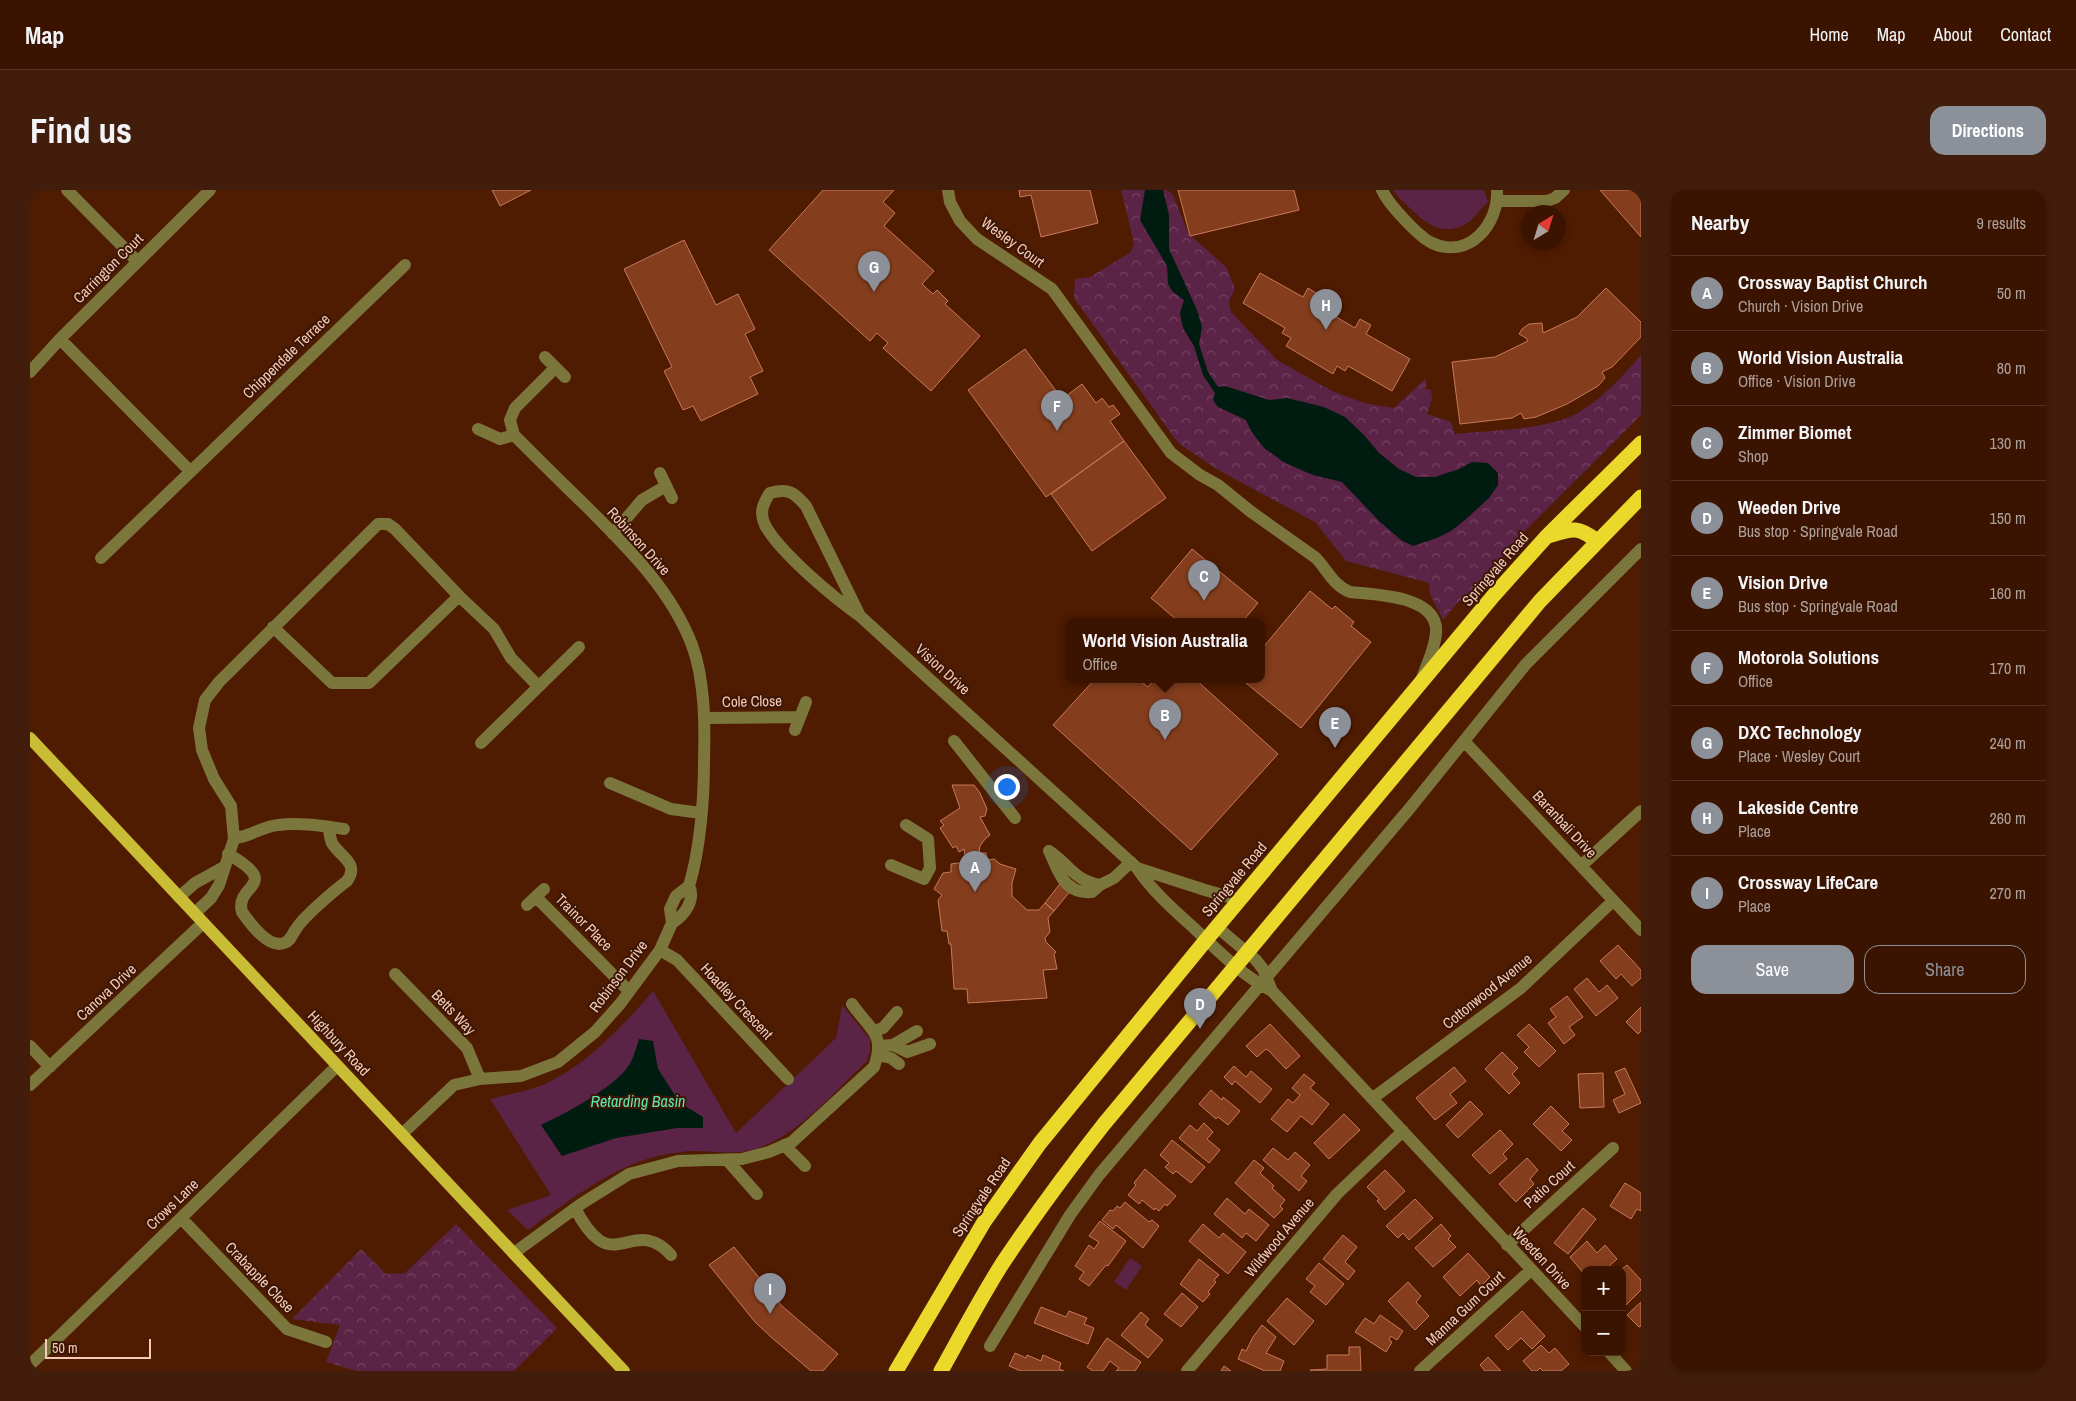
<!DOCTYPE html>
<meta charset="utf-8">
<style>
body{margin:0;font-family:"Archivo Narrow",sans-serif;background:#421d0b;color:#f1f3f6}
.controls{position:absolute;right:15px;bottom:15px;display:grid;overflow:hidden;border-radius:10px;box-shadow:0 2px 8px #0003}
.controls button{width:45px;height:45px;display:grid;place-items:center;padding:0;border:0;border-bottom:1px solid #543323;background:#3b1401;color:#f1f3f6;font:25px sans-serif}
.compass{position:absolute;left:1491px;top:15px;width:45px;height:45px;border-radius:50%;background:#3b1401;box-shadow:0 2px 8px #0003;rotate:38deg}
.scale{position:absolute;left:15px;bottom:12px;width:106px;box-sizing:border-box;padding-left:5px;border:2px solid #f4cab9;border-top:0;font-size:14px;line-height:18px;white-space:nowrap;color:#f4cab9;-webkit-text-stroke:4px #3c1706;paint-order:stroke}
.you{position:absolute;left:976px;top:596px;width:18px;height:18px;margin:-12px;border:4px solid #fff;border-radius:50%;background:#1a73e8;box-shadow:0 0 0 8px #1a73e833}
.badge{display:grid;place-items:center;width:32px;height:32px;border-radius:50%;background:#8c9099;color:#fff;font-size:16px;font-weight:700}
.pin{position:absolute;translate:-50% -41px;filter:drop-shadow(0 1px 2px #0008)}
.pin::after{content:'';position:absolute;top:26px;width:18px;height:15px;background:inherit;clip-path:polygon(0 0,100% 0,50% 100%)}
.popup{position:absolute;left:1035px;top:428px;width:200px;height:65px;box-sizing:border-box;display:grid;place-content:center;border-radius:10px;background:#3b1401;filter:drop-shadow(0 1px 4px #0005);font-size:16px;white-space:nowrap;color:#ac9e99}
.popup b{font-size:19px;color:#f1f3f6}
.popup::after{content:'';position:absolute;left:50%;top:100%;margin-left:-10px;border:10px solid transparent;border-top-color:#3b1401}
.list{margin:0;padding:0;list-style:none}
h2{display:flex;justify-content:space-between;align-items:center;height:65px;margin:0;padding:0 20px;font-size:21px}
h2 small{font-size:16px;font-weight:400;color:#ac9e99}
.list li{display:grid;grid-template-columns:32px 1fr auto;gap:15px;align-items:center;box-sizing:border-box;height:75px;padding:0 20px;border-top:1px solid #543323}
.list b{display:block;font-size:19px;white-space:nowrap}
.list p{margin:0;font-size:16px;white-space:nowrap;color:#ac9e99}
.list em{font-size:16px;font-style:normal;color:#ac9e99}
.actions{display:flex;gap:10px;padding:15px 20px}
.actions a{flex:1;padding:11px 0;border:1px solid #8c9099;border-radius:15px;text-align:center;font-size:18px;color:#8c9099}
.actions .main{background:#8c9099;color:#fff}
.map{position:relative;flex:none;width:1611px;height:1181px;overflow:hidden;border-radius:15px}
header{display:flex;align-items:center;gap:30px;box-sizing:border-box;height:70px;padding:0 25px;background:#3b1401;border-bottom:1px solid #543323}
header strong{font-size:24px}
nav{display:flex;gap:28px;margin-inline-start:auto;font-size:18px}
.intro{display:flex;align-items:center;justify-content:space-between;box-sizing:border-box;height:120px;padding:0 30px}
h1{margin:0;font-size:35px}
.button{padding:12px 22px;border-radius:15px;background:#8c9099;color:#fff;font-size:18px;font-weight:700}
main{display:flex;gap:30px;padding:0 30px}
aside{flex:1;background:#3b1401;border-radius:15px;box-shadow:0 2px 8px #0003}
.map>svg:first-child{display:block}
</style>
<header>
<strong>Map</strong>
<nav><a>Home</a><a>Map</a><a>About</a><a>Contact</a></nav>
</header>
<div class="intro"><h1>Find us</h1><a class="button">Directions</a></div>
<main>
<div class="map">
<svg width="1611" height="1181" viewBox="0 0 1611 1181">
<defs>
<pattern id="park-crowns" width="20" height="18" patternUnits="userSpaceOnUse" patternTransform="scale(1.25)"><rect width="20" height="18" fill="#5b2447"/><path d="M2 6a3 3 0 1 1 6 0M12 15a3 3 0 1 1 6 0" fill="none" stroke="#73425f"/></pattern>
</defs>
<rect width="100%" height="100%" fill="#4f1b01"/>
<path fill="#5b2447" d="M1363,0H1454L1458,12C1450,19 1446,27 1439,32C1417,47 1399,37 1382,20C1375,13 1368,8 1363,0Z
M623,801L706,943L806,848L812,815L840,849V861L837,871C806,900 771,942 731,957C708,966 687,961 664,961C655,961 646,963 637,964C587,973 538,1011 498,1040L477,1020L521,1005L460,909C479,904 501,901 519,892C557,874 596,833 623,801Z
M1100,1068L1112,1076L1096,1100L1084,1092Z"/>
<path fill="url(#park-crowns)" d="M1091,0H1137L1143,5L1158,43L1197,78L1205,99L1199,111L1201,122L1247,170L1302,201L1334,213L1364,218L1396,188V199L1401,200L1402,209L1397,224L1421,232L1425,244C1459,240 1516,240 1546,224C1571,210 1592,187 1611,165V225L1490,346L1437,408L1428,412L1413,430L1400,404L1399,393L1316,371L1285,332L1188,280L1148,253L1044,108L1045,89L1060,87L1101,62L1104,53Z
M426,1034L527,1138L484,1181H327L296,1172L310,1135L262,1129L331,1059L356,1084L375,1083Z"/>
<path fill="#001b0f" d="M1115,0H1133L1139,25V59L1167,120L1172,137L1169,154L1178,182L1188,197L1195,196L1239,210L1257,208L1294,217L1315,227L1334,245L1349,263L1369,279L1386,287H1405L1429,279L1442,272L1458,273L1468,283V295L1459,308L1436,329L1421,341L1407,348L1383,356L1371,350L1349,331L1312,292L1283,285L1255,273L1234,258L1221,241L1216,230L1188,217L1183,210L1185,203L1173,185L1164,156L1153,138L1150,123L1154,110L1142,101L1138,94L1137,76L1110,30Z
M609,849L623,851L628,879L650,913L673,927V938H647L586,948L532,966L511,935C536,923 580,900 597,878C603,871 606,858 609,849Z"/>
<path fill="#853e1d" stroke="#c77a59" d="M462,0H501L470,16Z
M793,0H864L853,12L865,23L854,36L904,81L892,94L903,104L907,100L918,111L915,114L950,146L901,201L853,158L858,153L847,143L840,151L739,60Z
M989,0H1060L1068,33L1011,47L1001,5L990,7Z
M1148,0H1264L1269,20L1160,46Z
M1570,0H1611V47Z
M654,50L686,115L708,104L725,139L715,144L733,181L720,187L728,204L671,231L663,216L653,220L634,181L642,177L594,79Z
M1230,83L1273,107L1278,98L1289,105L1284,114L1325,138L1330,129L1341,135L1336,144L1380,169L1362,201L1318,176L1315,181L1307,176L1303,184L1256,156L1261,148L1252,143L1255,138L1213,113Z
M1576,98L1611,132V147L1582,177L1572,182L1575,188L1568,196L1537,214L1506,227L1494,229L1491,223L1482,228L1430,234L1422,172L1465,167L1498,151L1496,148L1489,144L1492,139L1499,134L1512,133L1513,143L1547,127Z
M995,159L1032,209L1052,194L1066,213L1072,208L1079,217L1083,215L1090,224L1080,231L1094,251L1016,307L938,200Z
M1094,251L1136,308L1062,361L1021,304Z
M1162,359L1228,413L1213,431H1148L1121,408Z
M1280,401L1302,419L1305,416L1324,432L1321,436L1341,452L1271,538L1211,489H1231V460Z
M1065,489H1108L1118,497L1125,489H1165L1248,564L1161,660L1023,535Z
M922,595H944L950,603L957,619L955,626L950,627L960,645L955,649L950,656L949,663H956L957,670L964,669L970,674L986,679L982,693V706L997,720H1009L1015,713L1024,721L1018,728L1020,742L1015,748L1016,752L1026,762L1024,764L1027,779L1013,780L1017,808L938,813L937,799H924L921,754H919L917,741H912L908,710L912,705L904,699L913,683L921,682V674L936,672L934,659L929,662L926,656L923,658L910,638L914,635L910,631L930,618Z
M1036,686L1046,694L1024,721L1015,713Z
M1588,755L1611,780V788L1602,796L1591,784L1586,789L1570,771Z
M1557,788L1569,802L1577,795L1588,808L1566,826L1544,799Z
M1537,806L1553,827L1539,837L1545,845L1534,854L1518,833L1526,827L1520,819Z
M1611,817V841L1608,844L1596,832Z
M1240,834L1270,866L1256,879L1238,860L1236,859L1227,867L1216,856Z
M1499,834L1526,861L1509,877L1494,862L1499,857L1487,845Z
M1472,862L1488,878L1482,884L1490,893L1479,904L1455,879Z
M1204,876L1216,887L1221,881L1242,899L1230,913L1205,891L1202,895L1194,887Z
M1424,877L1436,891L1420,904L1427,913L1405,930L1386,908Z
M1595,878L1611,913L1589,923L1583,910L1595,904L1585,882Z
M1573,883L1574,917L1550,918L1548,884Z
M1274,884L1285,893L1280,898L1299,914L1282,935L1271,926L1257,942L1241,929L1258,909L1263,913L1270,905L1262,898Z
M1181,900L1192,910L1193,907L1210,921L1198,935L1188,927L1186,929L1169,914Z
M1440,911L1453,924L1428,948L1416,935Z
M1521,916L1539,934L1532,941L1542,950L1531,961L1503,934Z
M1314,924L1330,940L1299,969L1284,953Z
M1174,933L1183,942L1177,949L1190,960L1179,973L1149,948L1160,935L1167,941Z
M1470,940L1483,954L1473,964L1477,969L1460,984L1442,965Z
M1142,950L1175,977L1161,993L1146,981L1143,984L1135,977L1139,973L1130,965Z
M1243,958L1258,970L1265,962L1280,975L1271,986L1277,991L1269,1001L1233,970Z
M1497,968L1508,980L1500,989L1504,994L1486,1012L1469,994Z
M1224,970L1234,978L1230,983L1244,996L1242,998L1255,1010L1250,1016L1253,1019L1244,1028L1205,993Z
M1115,979L1146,1006L1137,1016L1135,1014L1129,1021L1125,1018L1124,1020L1112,1010L1109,1014L1098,1005L1106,995L1104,993Z
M1355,980L1375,1001L1355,1020L1347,1011L1349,1009L1337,997Z
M1595,993L1611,1003V1021L1607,1019L1601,1029L1580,1016Z
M1197,1008L1215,1024L1219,1019L1239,1035L1226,1051L1216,1043L1212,1048L1184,1024Z
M1385,1009L1403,1028L1379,1050L1373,1043L1368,1048L1356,1036Z
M1095,1012L1119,1032L1122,1030L1129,1036L1113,1058L1086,1035L1083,1039L1072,1030L1080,1020L1083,1021L1087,1016L1090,1018Z
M1553,1018L1566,1029L1538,1064L1524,1053Z
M1070,1031L1096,1051L1078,1076L1076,1075L1059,1096L1049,1089L1054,1082L1045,1076L1059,1055L1064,1059L1069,1052L1059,1046Z
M1173,1034L1189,1048L1193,1043L1216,1062L1198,1084L1159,1051Z
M1411,1034L1421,1046L1418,1049L1426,1057L1403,1077L1385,1058Z
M1313,1045L1327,1057L1315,1072L1325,1081L1318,1090L1293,1069Z
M1557,1051L1567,1063L1575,1055L1587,1069L1575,1080H1555V1085L1540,1067Z
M704,1057L752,1116L808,1164L793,1181H781L741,1147L725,1132L679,1075Z
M1438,1063L1460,1087L1451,1096L1447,1090L1430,1106L1413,1087Z
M1169,1069L1189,1085L1184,1090L1186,1092L1178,1102L1180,1104L1173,1112L1150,1094Z
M1289,1073L1314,1094L1296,1115L1280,1102L1285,1096L1276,1089Z
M1597,1075L1611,1090V1100L1593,1118L1591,1080Z
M1378,1092L1391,1106L1386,1112L1399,1126L1385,1140L1358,1111Z
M1152,1103L1168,1117L1151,1137L1134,1124Z
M1257,1108L1284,1131L1264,1155L1237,1131Z
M1611,1112V1136L1609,1137L1597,1125Z
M1011,1117L1036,1127L1039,1121L1057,1128L1054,1134L1064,1138L1058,1154L1004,1133Z
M1492,1121L1515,1146L1502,1159L1491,1148L1478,1160L1465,1146Z
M1111,1122L1119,1129L1115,1135L1133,1150L1118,1168L1091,1145Z
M1350,1125L1373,1141L1367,1150L1361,1146L1359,1150L1362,1152L1356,1162L1325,1142L1335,1128L1344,1134Z
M1232,1135L1246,1147L1236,1163L1254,1171L1250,1181H1235L1208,1169L1212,1159L1216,1161L1223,1147Z
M1077,1148L1111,1172L1105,1181H1086L1089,1178L1080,1171L1073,1181H1063L1057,1177Z
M1511,1155L1519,1163L1525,1158L1539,1174L1531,1181H1513L1510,1178L1507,1181H1502L1493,1171Z
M1319,1157H1330L1331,1181H1281L1280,1180L1297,1179V1165H1319Z
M985,1163L996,1168L997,1165L1011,1171L1013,1165L1031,1173L1029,1179L1034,1181H991L979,1176Z
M1458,1167L1471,1181H1455L1450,1175Z
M1194,1176L1201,1181H1191Z"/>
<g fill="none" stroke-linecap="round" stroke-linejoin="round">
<path stroke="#7b763c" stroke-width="12" d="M37,0L107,71
M918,0L920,12L930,31L947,49L1022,99L1141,263L1170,285L1188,295L1220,321L1286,368C1298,381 1304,396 1320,402C1345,405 1409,405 1406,443C1405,459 1396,476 1391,491
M1352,0C1358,14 1389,47 1402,53C1439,70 1469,34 1467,0
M1467,11H1517L1525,8L1534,0
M30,149L160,281
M515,167L535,187
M525,178L485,218L480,230L484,245C508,269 532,293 557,317C598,358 641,400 662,455C675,490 675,535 674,572C674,610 670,660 659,696C666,710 654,726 642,733
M0,182L30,149L180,0
M448,239L470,249L484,245
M630,283L642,308
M583,344L612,310L636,296
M71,368L375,75
M830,426L776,316C764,302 758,298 740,303C733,313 729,323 735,335C749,362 804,408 830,426L1107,678C1122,701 1144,720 1165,739C1189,762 1213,786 1242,801
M243,437L302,493H339L429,406
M675,528L770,527
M765,540L776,512
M924,551L985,628
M1434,551L1611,740
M451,553L549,457
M580,593L641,619L671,623
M204,648C220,647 233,636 248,635C270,632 293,636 314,639
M1019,661C1041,676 1042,689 1070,695L1084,688L1101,672
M1020,663C1030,684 1034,704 1062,702L1070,695
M198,664C254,696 204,694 212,722C220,733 238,759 254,753C261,751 262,744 266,739C273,727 305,700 317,691C330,673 310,667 302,653C300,648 299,642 299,637
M861,675L894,689L900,678L898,649L876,635
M1551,676L1611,621
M1107,678L1175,700L1210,710
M149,707L165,693L194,677
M506,707L599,801
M497,715L514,699
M165,723L181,708L189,695L204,649L201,616L184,589L172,560L169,538L175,510L189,492L348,334H358L365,339L429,406L464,439L481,468L508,496
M1187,737L1226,770L1233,779L1242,801L1555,1137
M630,760L647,770L758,889
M365,784L437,858L450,889
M844,841L853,838L867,822
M863,855L877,862L900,854
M0,856L20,877
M849,856L863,855L887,841
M848,865L861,868L869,874
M0,895L173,733
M1343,908L1491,798L1583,711
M372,944L424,895L450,889L491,886L528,872L565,842L590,814L630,760L642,733L640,719L646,706L659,696
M754,955L775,976
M697,970L727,1004
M545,1018C551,1030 558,1042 569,1050C591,1066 612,1032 641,1065
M151,1028L257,1139L296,1152
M1477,1055L1583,958
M484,1063L551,1014L599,984L648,971L712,969L739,962L762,952L844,877C856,843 840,840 822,814
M960,1156L1040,1025L1069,985L1380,618L1496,474L1611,359
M1579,1162L1596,1181
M0,1175L307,876
M1157,1181L1307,1004L1373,941
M1390,1181L1501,1080"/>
<path stroke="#cabd36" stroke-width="12" d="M0,548L594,1181"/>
<path stroke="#ead92b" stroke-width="15" d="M1518,346C1541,339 1547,335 1567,351
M866,1181L954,1032L1010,953L1176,750L1464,405L1517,346L1611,253
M911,1181C931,1145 950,1109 972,1074C1004,1026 1038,980 1074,934L1510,411L1611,307"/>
</g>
<g text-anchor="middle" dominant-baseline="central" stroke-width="4" stroke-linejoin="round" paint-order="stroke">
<g font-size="15" fill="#f4cab9" stroke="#3c1706">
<text transform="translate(983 52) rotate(36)">Wesley Court</text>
<text transform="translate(78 78) rotate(-45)">Carrington Court</text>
<text transform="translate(256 166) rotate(-44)">Chippendale Terrace</text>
<text transform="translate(609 351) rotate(48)">Robinson Drive</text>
<text transform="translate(1465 379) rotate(-49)">Springvale Road</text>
<text transform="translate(913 479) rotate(42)">Vision Drive</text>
<text transform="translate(722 511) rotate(-1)">Cole Close</text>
<text transform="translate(1535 634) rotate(47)">Baranbali Drive</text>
<text transform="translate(1204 689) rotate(-50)">Springvale Road</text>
<text transform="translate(554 732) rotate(45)">Trainor Place</text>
<text transform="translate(588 786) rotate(-53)">Robinson Drive</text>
<text transform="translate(1457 801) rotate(-39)">Cottonwood Avenue</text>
<text transform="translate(76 802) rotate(-43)">Canova Drive</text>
<text transform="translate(707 811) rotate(47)">Hoadley Crescent</text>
<text transform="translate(424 822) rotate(46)">Betts Way</text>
<text transform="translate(309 853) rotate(47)">Highbury Road</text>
<text transform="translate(1519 994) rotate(-42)">Patio Court</text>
<text transform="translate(951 1007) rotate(-56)">Springvale Road</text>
<text transform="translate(142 1014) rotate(-44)">Crows Lane</text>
<text transform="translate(1249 1047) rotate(-50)">Wildwood Avenue</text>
<text transform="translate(1512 1068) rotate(47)">Weeden Drive</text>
<text transform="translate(230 1087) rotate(46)">Crabapple Close</text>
<text transform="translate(1435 1118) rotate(-43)">Manna Gum Court</text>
</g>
<g font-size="16" font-style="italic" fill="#5de7af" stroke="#3c1706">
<text x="608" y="911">Retarding Basin</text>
</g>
</g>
</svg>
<div class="controls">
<button>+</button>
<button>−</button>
</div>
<svg class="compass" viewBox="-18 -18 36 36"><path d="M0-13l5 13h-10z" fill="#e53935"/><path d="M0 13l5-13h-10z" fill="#ac9e99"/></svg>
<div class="scale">50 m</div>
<div class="you"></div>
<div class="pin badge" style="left:945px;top:702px">A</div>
<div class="pin badge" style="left:1135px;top:550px">B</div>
<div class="popup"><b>World Vision Australia</b>Office</div>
<div class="pin badge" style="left:1174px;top:411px">C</div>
<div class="pin badge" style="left:1170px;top:839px">D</div>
<div class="pin badge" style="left:1305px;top:558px">E</div>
<div class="pin badge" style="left:1027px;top:241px">F</div>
<div class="pin badge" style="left:844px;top:102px">G</div>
<div class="pin badge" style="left:1296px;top:140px">H</div>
<div class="pin badge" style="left:740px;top:1124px">I</div>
</div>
<aside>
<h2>Nearby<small>9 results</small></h2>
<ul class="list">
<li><span class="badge">A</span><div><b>Crossway Baptist Church</b><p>Church · Vision Drive</p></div><em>50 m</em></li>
<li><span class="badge">B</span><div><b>World Vision Australia</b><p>Office · Vision Drive</p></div><em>80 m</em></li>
<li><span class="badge">C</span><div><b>Zimmer Biomet</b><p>Shop</p></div><em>130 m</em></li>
<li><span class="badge">D</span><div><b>Weeden Drive</b><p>Bus stop · Springvale Road</p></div><em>150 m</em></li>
<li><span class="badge">E</span><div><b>Vision Drive</b><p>Bus stop · Springvale Road</p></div><em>160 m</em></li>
<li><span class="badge">F</span><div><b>Motorola Solutions</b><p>Office</p></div><em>170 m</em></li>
<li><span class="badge">G</span><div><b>DXC Technology</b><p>Place · Wesley Court</p></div><em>240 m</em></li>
<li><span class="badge">H</span><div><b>Lakeside Centre</b><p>Place</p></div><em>260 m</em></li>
<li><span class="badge">I</span><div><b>Crossway LifeCare</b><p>Place</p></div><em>270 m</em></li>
</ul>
<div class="actions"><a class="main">Save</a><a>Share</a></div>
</aside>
</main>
